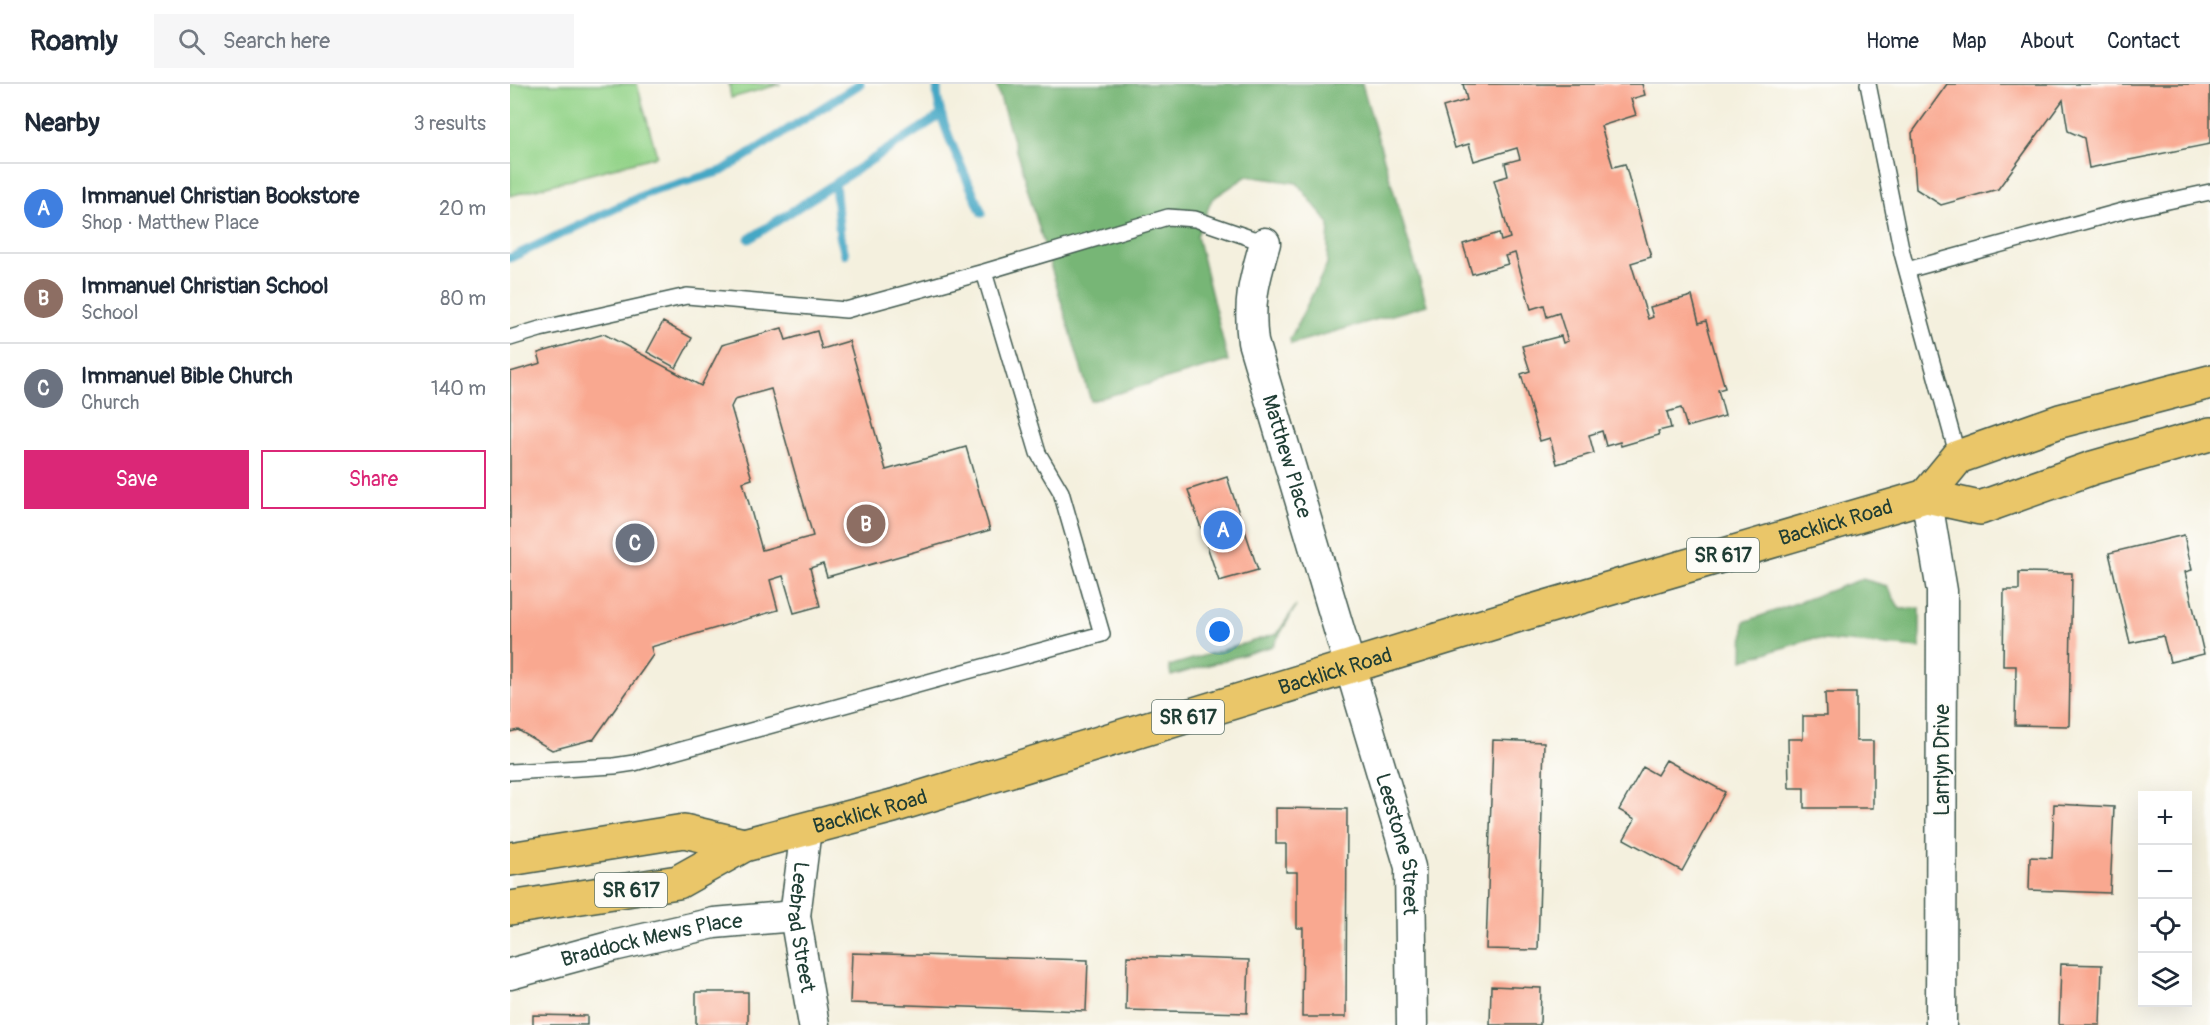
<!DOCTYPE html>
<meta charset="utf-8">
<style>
body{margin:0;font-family:Pangolin,sans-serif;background:#f6f6f7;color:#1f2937}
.controls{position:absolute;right:18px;bottom:18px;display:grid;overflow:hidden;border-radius:0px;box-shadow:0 6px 24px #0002}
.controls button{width:54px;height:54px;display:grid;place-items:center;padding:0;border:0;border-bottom:2px solid #e0e1e3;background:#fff;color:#1f2937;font:30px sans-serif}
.you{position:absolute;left:710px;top:548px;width:21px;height:21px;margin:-15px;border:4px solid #fff;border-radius:50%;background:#1a73e8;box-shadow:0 0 0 9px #1a73e833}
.badge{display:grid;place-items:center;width:39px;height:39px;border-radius:50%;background:#db2777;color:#fff;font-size:20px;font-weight:700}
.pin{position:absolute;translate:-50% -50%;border:3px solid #fff;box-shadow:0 2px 6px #0006}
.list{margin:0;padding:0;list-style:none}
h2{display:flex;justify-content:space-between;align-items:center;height:78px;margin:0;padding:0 24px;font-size:26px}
h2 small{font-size:20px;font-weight:400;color:#747a83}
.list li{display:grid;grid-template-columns:39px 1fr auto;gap:18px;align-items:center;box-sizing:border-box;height:90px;padding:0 24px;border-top:2px solid #e0e1e3}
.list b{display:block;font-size:22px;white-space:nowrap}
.list p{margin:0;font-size:20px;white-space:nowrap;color:#747a83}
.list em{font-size:20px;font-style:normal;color:#747a83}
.actions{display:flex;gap:12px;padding:18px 24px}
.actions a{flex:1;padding:14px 0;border:2px solid #db2777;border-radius:0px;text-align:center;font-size:21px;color:#db2777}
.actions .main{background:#db2777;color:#fff}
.icon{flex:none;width:33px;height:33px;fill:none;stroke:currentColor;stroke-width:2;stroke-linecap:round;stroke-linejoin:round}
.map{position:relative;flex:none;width:1700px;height:941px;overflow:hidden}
header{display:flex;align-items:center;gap:36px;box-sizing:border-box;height:84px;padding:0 30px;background:#fff;border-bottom:2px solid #e0e1e3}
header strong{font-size:28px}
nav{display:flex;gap:33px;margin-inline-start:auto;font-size:21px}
.search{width:420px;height:54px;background:#f6f6f7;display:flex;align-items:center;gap:15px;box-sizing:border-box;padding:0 21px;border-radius:0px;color:#747a83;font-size:22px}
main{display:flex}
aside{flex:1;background:#fff}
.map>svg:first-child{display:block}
</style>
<header>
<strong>Roamly</strong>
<div class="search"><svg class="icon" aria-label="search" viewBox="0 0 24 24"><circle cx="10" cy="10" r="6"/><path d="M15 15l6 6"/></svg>Search here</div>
<nav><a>Home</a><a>Map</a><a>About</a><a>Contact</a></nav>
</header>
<main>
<aside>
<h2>Nearby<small>3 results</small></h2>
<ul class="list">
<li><span class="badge" style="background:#3f7fe0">A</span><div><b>Immanuel Christian Bookstore</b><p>Shop · Matthew Place</p></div><em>20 m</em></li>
<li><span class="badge" style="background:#8d6e63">B</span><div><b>Immanuel Christian School</b><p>School</p></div><em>80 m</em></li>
<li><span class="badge" style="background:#6b7280">C</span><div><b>Immanuel Bible Church</b><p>Church</p></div><em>140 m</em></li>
</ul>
<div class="actions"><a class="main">Save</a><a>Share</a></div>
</aside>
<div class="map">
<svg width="1700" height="941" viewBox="0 0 1700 941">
<rect width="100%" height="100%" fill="#fdfcf7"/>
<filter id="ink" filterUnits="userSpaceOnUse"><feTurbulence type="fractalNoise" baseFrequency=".0167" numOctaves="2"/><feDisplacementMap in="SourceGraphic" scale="12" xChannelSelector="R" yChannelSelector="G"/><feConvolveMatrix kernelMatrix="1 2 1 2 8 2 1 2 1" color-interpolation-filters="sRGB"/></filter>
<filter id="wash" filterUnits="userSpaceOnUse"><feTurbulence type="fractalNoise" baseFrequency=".008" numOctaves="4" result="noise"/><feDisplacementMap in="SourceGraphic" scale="24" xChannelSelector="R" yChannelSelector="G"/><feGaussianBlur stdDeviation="1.35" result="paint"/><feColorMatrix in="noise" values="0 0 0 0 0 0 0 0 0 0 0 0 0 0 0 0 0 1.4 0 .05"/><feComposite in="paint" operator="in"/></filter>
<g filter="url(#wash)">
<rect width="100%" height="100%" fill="#f4f0de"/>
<path fill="#94d48a" stroke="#5a885f" stroke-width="1.5" d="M0,0H127L147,72L0,112Z
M219,0H271L221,14Z"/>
<path fill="#77b676" stroke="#4b7a55" stroke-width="1.5" d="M486,0H852L917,221L781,260L780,255L817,181L819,140L787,99L737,92L702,115L687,152L718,277L581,317Z
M1352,495L1377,502L1390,525L1410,524V564L1302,555L1233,576L1234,538Z
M786,522L763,562L661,592L659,582L767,550Z"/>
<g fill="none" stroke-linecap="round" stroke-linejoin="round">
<path stroke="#45a7c5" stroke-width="9" d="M428,0C421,25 461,102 472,129
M325,99L330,152L335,170
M239,155L431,31
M0,174L140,108L212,87L350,0"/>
</g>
<g id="blocks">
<path fill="#f9a890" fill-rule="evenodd" d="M953,0H1132L1135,11L1121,15L1126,31L1091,42L1103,83L1115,80L1141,173L1121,179L1138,235L1143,233L1140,223L1182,212L1189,239L1196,237L1215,304L1208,306L1215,332L1177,343L1171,324L1157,328L1161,344L1148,347L1149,351L1111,362L1110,358L1096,362L1092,347L1079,351L1084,369L1047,380L1040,354L1030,357L1011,290L1020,287L1012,262L1051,252L1053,259L1058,257L1049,229L1037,233L1034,221L1021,225L1005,169L995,172L998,180L962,190L953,160L989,149L991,157L1000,154L984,96L998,92L995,79L1010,75L1007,64L964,77L959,60L945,64L933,23L957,16Z
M1437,0H1700V60L1579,84L1574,54L1558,47L1553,16L1488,105L1431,121L1406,105L1402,49Z
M153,238L182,254L166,284L137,268Z
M272,244L276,256L307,247L312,265L339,257L376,386L456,363L480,446L317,493L313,480L300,484L310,522L284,529L273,492L260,496L268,526L141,563L143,571L84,655L42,666L8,646L0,648V288L31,279L28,269L94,250L191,302L212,261ZM261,305L303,452L252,466L233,398L242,395L221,323L225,315Z
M717,393L748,486L709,497L678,406Z
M1674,451L1682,486L1675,488L1694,570L1660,578L1653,552L1620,559L1599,469Z
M1509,488L1562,489L1559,642L1505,641L1506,582H1493L1494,506H1509Z
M1315,609H1346V657H1363V724H1294V704H1279L1278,655H1293V632H1316Z
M983,656L1034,658L1028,866L976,865Z
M1156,676L1215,708L1172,787L1114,755L1125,735L1109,726L1133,683L1147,691Z
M1544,720L1604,723L1600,809L1519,806L1520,773L1542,774Z
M766,724L837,725L836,933H792L793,844H787V788H776V760H766Z
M342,869L578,876L576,927L340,919Z
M617,872L739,876L737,929L616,926Z
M1551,880L1592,881L1590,941H1549Z
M981,902L1031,904L1030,941H980Z
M186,908H238V941H186Z
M23,931L77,932V941H23Z"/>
</g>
</g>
<g filter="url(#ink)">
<use href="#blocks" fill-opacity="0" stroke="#3f584e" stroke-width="1.5"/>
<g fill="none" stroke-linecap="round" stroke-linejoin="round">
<g stroke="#3f584e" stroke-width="18">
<path id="service" d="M1358,0L1392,169L1448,373
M1397,186L1616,126L1700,108
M0,254L30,245L177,212L336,226L474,188L658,133L685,135L755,159
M0,688L104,682L124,679L592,550L551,408L528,369L474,188"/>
</g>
<g stroke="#3f584e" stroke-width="33">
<g id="minor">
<path id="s1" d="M755,159C744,197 738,218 743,258L900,783L902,941"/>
<path d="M1416,412L1432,507L1431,941"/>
<path id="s2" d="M296,745L285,832L304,941"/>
<path id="s3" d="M0,890L103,862L204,839L285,832"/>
</g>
</g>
<g stroke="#3f584e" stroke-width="36">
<g id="primary">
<path d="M1416,412L1448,373L1550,337L1700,298"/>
<path d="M0,775L174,747L234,761"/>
<path id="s4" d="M0,824L168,798L234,761L383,722L1009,531L1416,412L1470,424L1582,384L1700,350"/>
</g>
</g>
<use href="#service" stroke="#fff" stroke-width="15"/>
<use href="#minor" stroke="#fff" stroke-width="30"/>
<use href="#primary" stroke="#eac669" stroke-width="33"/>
</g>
</g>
<g text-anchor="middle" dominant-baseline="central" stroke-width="4.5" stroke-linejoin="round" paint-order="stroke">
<g fill="#fdfcf7" stroke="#62766e" stroke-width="1.5">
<rect x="1177" y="454" width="72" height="34" rx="4.5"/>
<rect x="642" y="616" width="72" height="34" rx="4.5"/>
<rect x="85" y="789" width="72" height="34" rx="4.5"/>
</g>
<g font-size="20" font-weight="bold" fill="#1f3d34">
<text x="1213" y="471">SR 617</text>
<text x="678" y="633">SR 617</text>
<text x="121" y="806">SR 617</text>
</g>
<g font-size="21" fill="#1f3d34" stroke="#fdfcf7">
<text stroke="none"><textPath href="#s1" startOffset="220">Matthew Place</textPath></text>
<text stroke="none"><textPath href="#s4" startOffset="1384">Backlick Road</textPath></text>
<text stroke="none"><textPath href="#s4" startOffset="862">Backlick Road</textPath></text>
<text transform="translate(1432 676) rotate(-90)">Larrlyn Drive</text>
<text stroke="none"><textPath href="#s4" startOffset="376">Backlick Road</textPath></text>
<text stroke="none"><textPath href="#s1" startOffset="624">Leestone Street</textPath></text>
<text stroke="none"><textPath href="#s2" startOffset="99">Leebrad Street</textPath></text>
<text stroke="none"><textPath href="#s3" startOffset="146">Braddock Mews Place</textPath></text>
</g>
</g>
</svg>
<div class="controls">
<button>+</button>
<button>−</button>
<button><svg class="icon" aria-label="locate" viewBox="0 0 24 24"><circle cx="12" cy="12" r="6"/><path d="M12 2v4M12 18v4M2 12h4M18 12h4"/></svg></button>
<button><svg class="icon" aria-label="layers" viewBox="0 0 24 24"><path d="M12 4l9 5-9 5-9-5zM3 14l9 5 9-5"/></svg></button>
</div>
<div class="you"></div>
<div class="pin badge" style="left:713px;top:446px;background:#3f7fe0">A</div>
<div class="pin badge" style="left:356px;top:440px;background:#8d6e63">B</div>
<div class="pin badge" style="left:125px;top:459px;background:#6b7280">C</div>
</div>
</main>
